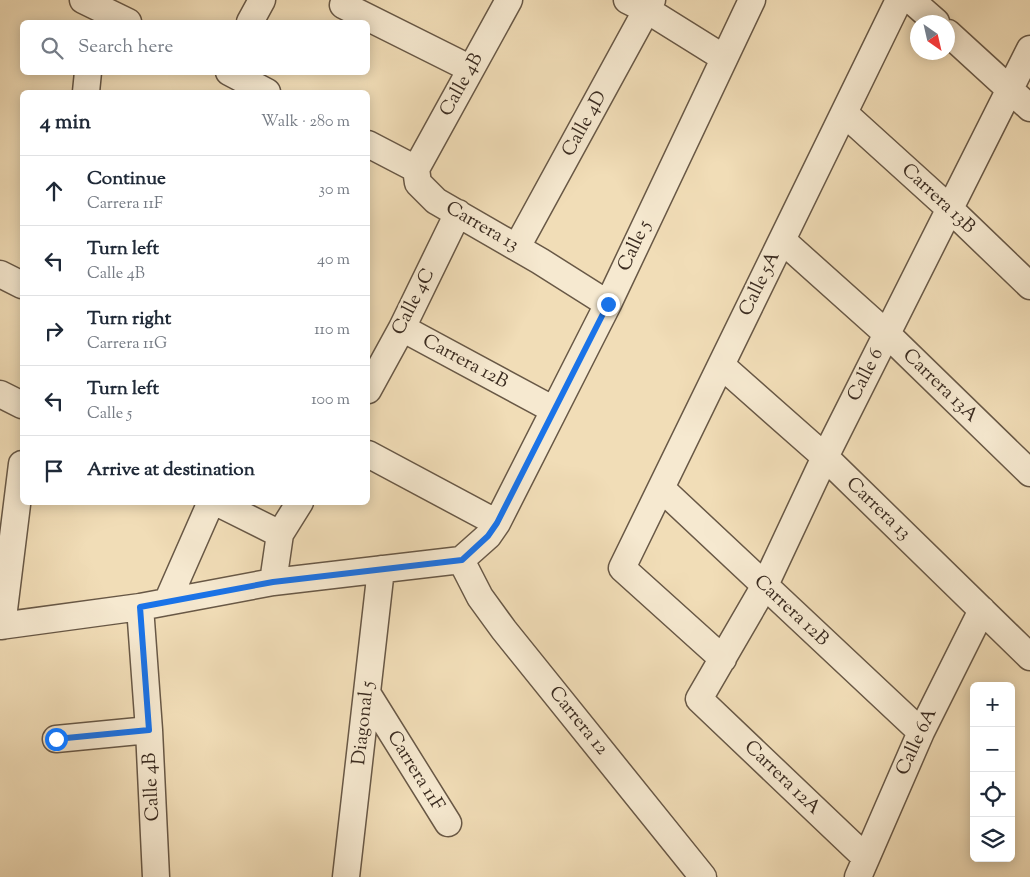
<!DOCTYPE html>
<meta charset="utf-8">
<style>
body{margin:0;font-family:"Sorts Mill Goudy",serif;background:#f6f6f7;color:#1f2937}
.controls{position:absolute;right:15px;bottom:15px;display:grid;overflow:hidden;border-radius:8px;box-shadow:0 2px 12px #0003}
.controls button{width:45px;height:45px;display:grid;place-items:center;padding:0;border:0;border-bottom:1px solid #e0e1e3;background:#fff;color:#1f2937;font:25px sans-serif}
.compass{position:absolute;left:910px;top:15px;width:45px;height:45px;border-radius:50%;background:#fff;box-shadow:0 2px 12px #0003;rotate:146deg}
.stop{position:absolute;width:15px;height:15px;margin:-11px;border:4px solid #1a73e8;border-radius:50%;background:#fff}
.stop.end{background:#1a73e8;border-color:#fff;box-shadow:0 1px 5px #0008}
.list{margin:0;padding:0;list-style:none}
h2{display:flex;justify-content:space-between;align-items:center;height:65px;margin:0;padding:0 20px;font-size:21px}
h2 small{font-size:16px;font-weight:400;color:#747a83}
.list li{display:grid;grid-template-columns:32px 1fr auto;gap:15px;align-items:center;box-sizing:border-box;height:70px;padding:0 20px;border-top:1px solid #e0e1e3}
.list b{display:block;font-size:19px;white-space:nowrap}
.list p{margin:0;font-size:16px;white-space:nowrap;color:#747a83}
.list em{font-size:16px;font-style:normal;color:#747a83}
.icon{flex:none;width:28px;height:28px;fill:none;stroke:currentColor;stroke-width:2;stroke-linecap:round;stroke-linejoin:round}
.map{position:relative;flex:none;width:1030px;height:877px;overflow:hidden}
.search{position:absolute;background:#fff;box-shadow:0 2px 12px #0003;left:20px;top:20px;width:350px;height:55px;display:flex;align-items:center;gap:12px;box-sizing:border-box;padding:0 18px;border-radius:8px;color:#747a83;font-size:19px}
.panel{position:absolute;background:#fff;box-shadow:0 2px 12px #0003;left:20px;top:90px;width:350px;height:415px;border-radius:8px}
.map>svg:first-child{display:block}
</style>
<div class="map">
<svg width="1030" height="877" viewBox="0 0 1030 877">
<rect width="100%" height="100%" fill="#f1ddb7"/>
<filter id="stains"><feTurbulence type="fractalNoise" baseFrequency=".004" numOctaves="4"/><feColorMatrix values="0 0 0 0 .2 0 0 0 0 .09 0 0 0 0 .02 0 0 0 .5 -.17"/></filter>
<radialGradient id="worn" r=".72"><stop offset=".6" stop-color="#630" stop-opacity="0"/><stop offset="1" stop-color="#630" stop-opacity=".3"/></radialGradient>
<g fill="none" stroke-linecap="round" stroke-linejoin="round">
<g stroke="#685846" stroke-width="29">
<path id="minor" d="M83,0L128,22
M627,0L647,10L724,58
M911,0L936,22
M343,5L471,69
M250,22L262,0
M948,33L1030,108
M229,72L267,92
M86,92L88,72
M844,113L950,209L1030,286
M368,144L416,169L418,183L436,201L540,261L608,304
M416,169L509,0
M782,240L887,334L1030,473
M517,247L652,0
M0,274L22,285
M402,328L554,410
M721,365L825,457L1030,657
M368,390L402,328L458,213
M0,394L22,405
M368,454L497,523
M662,489L921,732
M216,502L280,534
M461,560L488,536L497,523L608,304L752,0
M461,560L480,597L504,630L703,877
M273,582L280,534L300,502
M167,602L211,502
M140,607L149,730L156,877
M0,626L140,607L273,582L461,560
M2,626L22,464
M723,659L622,568L899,0
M367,693L448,823
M56,739L149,730
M865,857L699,699L764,587L825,457L1030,49
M346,877L381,569
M858,877L921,732L982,610"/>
</g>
<use href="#minor" stroke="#f6e9d0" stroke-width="26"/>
</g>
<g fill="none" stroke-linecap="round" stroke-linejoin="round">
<path stroke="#1a73e8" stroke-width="6" d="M56,739L149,730L140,607L273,582L462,560L488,536L497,523L608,304"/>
</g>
<g text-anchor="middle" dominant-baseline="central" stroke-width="5" stroke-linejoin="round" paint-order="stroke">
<g font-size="19" fill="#3b2c21" stroke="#f6e9d0">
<text transform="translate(462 85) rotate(-61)">Calle 4B</text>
<text transform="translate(585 124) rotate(-61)">Calle 4D</text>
<text transform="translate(938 199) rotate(43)">Carrera 13B</text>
<text transform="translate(482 227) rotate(30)">Carrera 13</text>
<text transform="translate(635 246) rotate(-65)">Calle 5</text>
<text transform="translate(760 284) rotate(-64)">Calle 5A</text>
<text transform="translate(414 302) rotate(-63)">Calle 4C</text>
<text transform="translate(465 362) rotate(28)">Carrera 12B</text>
<text transform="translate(866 375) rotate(-63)">Calle 6</text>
<text transform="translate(940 386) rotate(44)">Carrera 13A</text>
<text transform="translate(878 509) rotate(44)">Carrera 13</text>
<text transform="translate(791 611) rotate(43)">Carrera 12B</text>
<text transform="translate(578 721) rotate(51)">Carrera 12</text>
<text transform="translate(364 723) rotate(-84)">Diagonal 5</text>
<text transform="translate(917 742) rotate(-65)">Calle 6A</text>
<text transform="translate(415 771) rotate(58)">Carrera 11F</text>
<text transform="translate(782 778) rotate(44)">Carrera 12A</text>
<text transform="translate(152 787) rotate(-93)">Calle 4B</text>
</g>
</g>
<rect width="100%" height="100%" filter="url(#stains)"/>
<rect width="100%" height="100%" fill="url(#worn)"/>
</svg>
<div class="controls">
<button>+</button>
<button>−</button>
<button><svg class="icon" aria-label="locate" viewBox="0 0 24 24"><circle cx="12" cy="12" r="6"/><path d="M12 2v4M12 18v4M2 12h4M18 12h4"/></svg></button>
<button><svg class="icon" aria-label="layers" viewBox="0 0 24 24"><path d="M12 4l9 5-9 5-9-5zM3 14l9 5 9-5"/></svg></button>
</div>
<svg class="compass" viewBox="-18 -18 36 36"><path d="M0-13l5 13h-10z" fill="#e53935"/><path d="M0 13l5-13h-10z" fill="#747a83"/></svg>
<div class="stop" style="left:56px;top:739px"></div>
<div class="stop end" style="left:608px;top:304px"></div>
<div class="search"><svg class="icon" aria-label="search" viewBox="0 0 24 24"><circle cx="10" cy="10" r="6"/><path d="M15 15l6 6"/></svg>Search here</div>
<section class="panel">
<h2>4 min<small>Walk · 280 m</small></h2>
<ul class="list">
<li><svg class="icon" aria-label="ahead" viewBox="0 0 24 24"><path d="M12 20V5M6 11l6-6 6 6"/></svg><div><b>Continue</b><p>Carrera 11F</p></div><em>30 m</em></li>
<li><svg class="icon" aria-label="left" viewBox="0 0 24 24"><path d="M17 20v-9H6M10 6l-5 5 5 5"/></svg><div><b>Turn left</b><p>Calle 4B</p></div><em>40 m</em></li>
<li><svg class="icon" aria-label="right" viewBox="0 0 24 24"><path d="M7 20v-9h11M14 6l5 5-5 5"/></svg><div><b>Turn right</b><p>Carrera 11G</p></div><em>110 m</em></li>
<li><svg class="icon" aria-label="left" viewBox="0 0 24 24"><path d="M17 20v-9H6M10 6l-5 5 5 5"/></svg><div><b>Turn left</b><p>Calle 5</p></div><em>100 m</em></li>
<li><svg class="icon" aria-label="arrive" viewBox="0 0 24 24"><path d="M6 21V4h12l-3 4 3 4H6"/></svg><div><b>Arrive at destination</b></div></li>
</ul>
</section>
</div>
